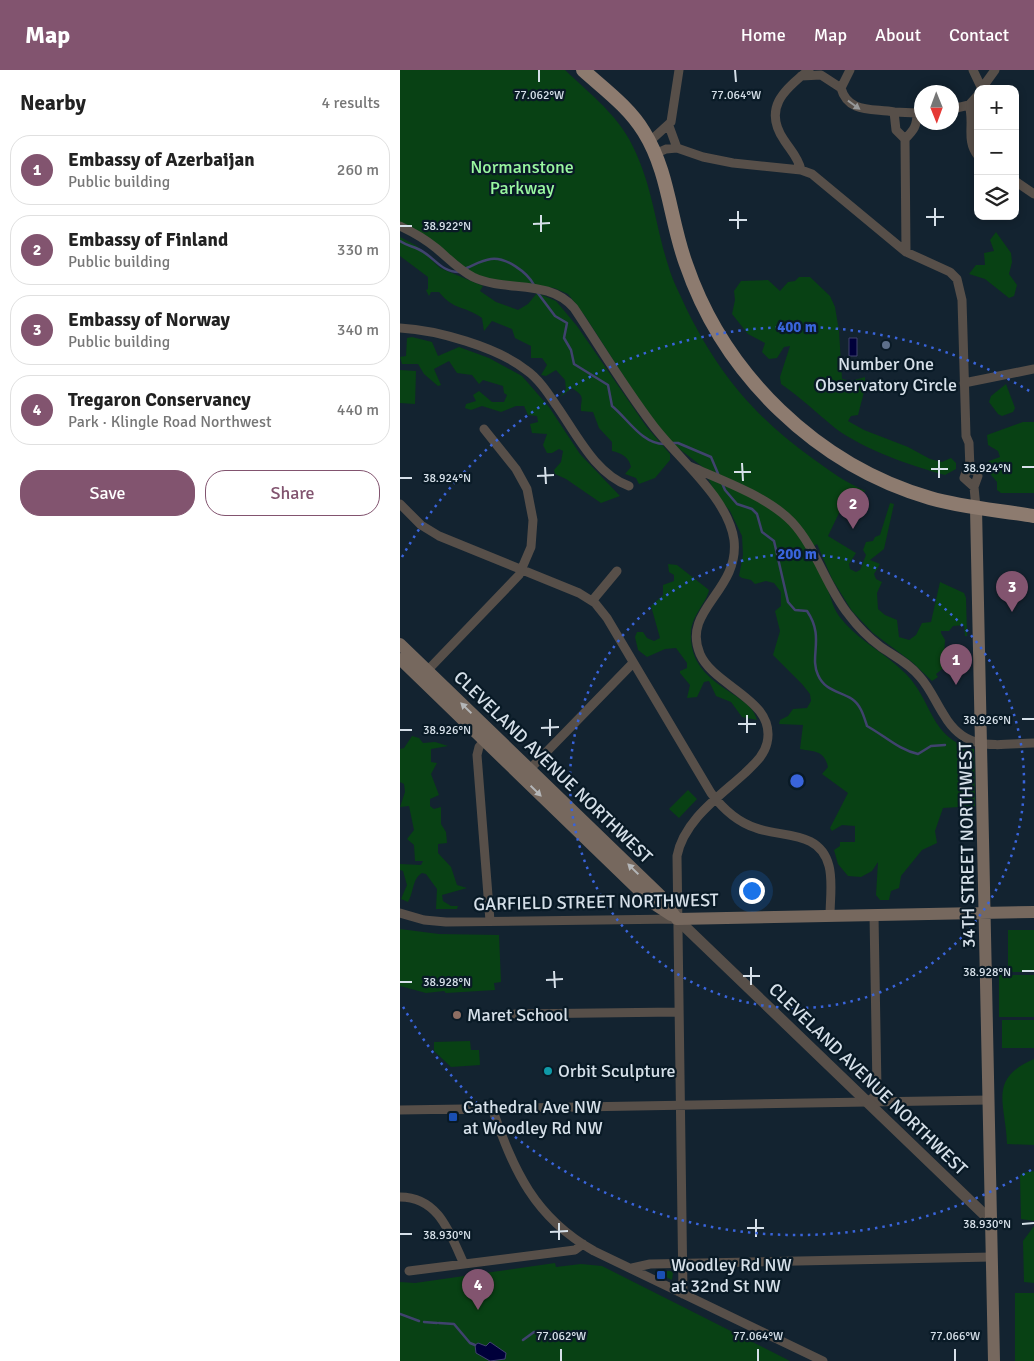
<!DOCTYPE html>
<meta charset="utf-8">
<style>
body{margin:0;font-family:Signika,sans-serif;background:#f2f2f2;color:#222}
.controls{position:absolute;right:15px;top:15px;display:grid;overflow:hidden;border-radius:10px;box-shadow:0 2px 8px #0003}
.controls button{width:45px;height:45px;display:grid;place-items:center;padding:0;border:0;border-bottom:1px solid #e0e0e0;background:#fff;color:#222;font:25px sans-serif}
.compass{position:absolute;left:514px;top:15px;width:45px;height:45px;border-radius:50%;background:#fff;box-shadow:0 2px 8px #0003;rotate:179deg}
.you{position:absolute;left:351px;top:820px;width:18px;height:18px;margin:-12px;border:4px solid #fff;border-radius:50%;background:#1a73e8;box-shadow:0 0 0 8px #1a73e833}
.badge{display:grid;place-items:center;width:32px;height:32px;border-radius:50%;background:#82546f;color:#fff;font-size:16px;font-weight:700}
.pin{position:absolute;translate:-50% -41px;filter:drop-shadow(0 1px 2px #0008)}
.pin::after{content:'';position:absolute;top:26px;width:18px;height:15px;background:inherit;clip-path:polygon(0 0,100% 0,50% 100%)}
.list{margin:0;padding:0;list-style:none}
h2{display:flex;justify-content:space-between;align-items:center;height:65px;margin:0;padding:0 20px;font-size:21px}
h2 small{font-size:16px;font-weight:400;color:#767676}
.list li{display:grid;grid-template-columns:32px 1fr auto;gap:15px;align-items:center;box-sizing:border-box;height:70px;margin:0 10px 10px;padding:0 10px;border:1px solid #e0e0e0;border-radius:20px}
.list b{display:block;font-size:19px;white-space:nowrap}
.list p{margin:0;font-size:16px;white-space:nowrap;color:#767676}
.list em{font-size:16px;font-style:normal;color:#767676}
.actions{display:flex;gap:10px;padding:15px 20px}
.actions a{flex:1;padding:11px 0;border:1px solid #82546f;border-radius:20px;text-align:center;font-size:18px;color:#82546f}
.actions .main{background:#82546f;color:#fff}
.icon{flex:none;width:28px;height:28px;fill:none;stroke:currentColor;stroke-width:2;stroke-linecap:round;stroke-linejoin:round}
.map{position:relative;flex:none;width:634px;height:1291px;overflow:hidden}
header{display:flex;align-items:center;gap:30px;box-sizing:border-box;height:70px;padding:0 25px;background:#82546f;color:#fff}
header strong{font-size:24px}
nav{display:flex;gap:28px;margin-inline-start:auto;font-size:18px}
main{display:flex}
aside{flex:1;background:#fff}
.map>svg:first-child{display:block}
</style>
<header>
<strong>Map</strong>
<nav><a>Home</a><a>Map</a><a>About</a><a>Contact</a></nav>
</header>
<main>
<aside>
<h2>Nearby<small>4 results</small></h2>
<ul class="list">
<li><span class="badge">1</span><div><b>Embassy of Azerbaijan</b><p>Public building</p></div><em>260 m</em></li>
<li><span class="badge">2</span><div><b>Embassy of Finland</b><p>Public building</p></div><em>330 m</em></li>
<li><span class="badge">3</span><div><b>Embassy of Norway</b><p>Public building</p></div><em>340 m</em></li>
<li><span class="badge">4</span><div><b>Tregaron Conservancy</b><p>Park · Klingle Road Northwest</p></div><em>440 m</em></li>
</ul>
<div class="actions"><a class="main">Save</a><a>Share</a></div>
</aside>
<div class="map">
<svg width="634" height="1291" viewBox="0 0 634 1291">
<rect width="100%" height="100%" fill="#132330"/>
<path fill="#084114" d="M0,0H165C187,21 213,41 229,69C253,113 254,152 269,198C273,212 281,226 287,240C319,304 354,346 412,388C430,401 446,413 466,421L460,423L450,420L428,466L456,483L449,494L450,499L456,502L460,500L466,485L463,480L466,472L473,471L475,467L480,465L490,433L494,434L484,479L470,490L480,494L474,504L476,509L482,512L477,523L478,539L485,545L497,550L499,567L509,570L516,565L522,553L531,552L540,512L564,523L566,528L567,566H565L564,555L553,556L549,561H541V563L545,570L544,586L556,590L565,587V594L546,596L536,604L538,607L532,611L512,592L473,563L452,541L432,509L417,474L407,481C415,493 422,505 427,518C431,527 433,538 439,546C457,570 484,582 505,603C534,632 529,668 574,679L575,736L543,738L535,761L537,773L522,780L501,806L499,818L491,821L489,830H480L476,825L478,792L472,801L461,807L448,806L438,794L434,780L440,776V772H455V756L442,755L432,761L430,758L448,723L422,704L428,697C424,680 415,682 400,679L403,655L379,654L380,650L388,646L393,639L407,638L411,631L410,624L402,614L373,585L380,561L375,541L381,536V522L374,513L366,511L355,514L351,510L342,508L339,506L343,485L342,466L330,441L315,424L304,398L269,371L248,344L185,246L168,224L154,218L100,213L71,204L59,192L30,175L0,153Z
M596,162L611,183L612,192L609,204L617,215L614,226L609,228L585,209L569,204L576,195H585L584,183L594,181L590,170Z
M0,167L17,176L40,198L83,216L80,221L96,232L118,240L128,234L137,223L156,231L177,256L246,356L270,384V390L255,408L239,414L236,408L225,404L231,397C229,387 221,383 212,381V372L199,358L193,342L181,341C180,328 187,328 172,318L160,327L166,319L165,310L156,300L146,306L141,305L147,295L142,288H131V276L115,268L112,259L92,251L84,261L82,248C64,235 54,241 39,222H31L29,226L26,220L28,219V207L0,186Z
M399,207H410L430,226L435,237L439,261L442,309L451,311L465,307V318L458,345L451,346L448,351L464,360L508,377L530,389L542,392L551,388L556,393V399L545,405C511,396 463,379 435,358C417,343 400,327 381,314L380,307L390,276L384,277L377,288L369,289L362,282L365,273L348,264L332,244L335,230L334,221L341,211L368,210L380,221L388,212L395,211Z
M12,267L32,272L38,286L59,277L89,288L122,306L149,337L180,384L220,426L201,433L166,409L155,404L154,400L161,392L163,381L159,379L152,383H147L143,375L147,364L132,363L130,354L138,352L137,346L128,345L124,336H116L101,342L82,336L71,340L65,338L66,334L76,331L73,325L79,321L92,332H104L107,325L104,323L103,316L83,310L79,314L72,305L57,303L49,291L34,299L41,315L38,316L24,304L18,294H2L0,287L6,286L7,268Z
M0,300L16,301L15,334L0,333Z
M606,314L615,338L613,342L602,346L598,344L589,332L591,326Z
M623,352H634V423H601L597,420V412L586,399L589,391L600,387L598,381L588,375L587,365Z
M268,494L277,495L309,520C307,532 292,545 291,562C288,617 351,621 357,650L342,647L331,632L316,626L309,611L304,612L297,627L287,628L290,615L280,603V601L287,598V593L276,578L265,579L247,587L238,580L235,567L237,562H243L247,568L254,571L260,568L251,536L263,525V515L274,511V505L269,502Z
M12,666L19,668L23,673L35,672L48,676L31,679V692L37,693L31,704L39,725L30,729V736L34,739L41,737V754L46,762L47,773L38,774V783L51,797L57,815L67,818L42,825L43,831L51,836H58L57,839H36L37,819L26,804L22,803C12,809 14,822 8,832L1,829L7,815L3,801L0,800V794L21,795L23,791H15L14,775L7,769L14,760L9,736L0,737L5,722L4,714L0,712V679L4,678Z
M288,720L297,729L279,748L269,739Z
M0,859L39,864L99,865L101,912L94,913L95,920L46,923L44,921L26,923L0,916Z
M608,860H634V902H608Z
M599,905H634V947H599Z
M602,950H634V978H602Z
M70,971L71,980H79L80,995L51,997L34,981V972Z
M634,989V1075L607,1074C606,1034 587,1009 634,989Z
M634,1101V1151L621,1149L620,1106L622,1103Z
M634,1156V1213L624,1212L623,1171Z
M155,1193L156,1197L181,1194L202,1196L390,1291H0V1212L15,1213Z
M254,1201H271L273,1203L272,1210Z
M615,1223H634V1291H615Z"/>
<path fill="#00003a" stroke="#40436e" d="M449,268H457V286H449Z
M90,1272L106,1283L105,1289L90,1291L76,1283L75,1275L78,1273L86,1276Z"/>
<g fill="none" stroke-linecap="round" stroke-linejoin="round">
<path stroke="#40436e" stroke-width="2.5" d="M0,171C6,175 11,176 18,179C34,186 40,202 59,202
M64,199C72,196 82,190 91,189C106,187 127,202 134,215
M137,222L155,246L167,253L164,268L171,280L174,294L208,315L212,336C228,349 242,374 264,374
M272,373H278L311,387L319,406
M322,413L325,420L337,434L352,439L357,444L362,462L374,471L388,532L395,540L407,541C425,567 409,586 418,605C425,621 439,621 452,629C461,635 464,647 467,656C485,666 499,680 518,684L531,676L545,675
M0,1244L19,1251
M24,1252L37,1253
M39,1253L54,1254L70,1273L75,1275
M123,1270L134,1262L157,1265"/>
<path stroke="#574f49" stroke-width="9" d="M450,0L441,18C448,44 474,38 494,42
M573,0L582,19
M401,6L421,5L441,18
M582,18L595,0
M569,35C575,53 565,70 578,86
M552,39L569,35L578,25
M494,42L517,43C517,56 514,60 505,69L496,60Z
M269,56L277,78
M505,69L506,182
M249,72L271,52L279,0
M255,84L266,79L277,78L303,87L333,93L401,100L412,104L506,182L550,202L557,209L562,230L566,366L569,373L570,399
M401,100C398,87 391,81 384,70C363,39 383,20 409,0
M615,111L634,124
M0,156C13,162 25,169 36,178C48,188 59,200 73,207C107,223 148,208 174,238C200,277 224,317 252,354C277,388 328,427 334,470C340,521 281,540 300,584C314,617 377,630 367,673C364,686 354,694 345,703C320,726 284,750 277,786L283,1224
M0,258C37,260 97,277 126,300C138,308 148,323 156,335C176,363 195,404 229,416
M564,313L634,299
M289,396C322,410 368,427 392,452C417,479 426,517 449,545C458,557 469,568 481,577C494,586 510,594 520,607C530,618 536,633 544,645C566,683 596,674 634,673
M570,399L577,402L578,406L574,417L564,408L566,402Z
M574,417L576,438
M0,434L21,455L39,466L179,523L195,533L207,548L311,723C323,739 337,752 356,758C382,768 420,760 429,796C433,811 430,830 430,846
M192,531L217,501
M25,603L119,505L131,477L133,450L127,419L116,399L84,359
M87,667L79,677L77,685L90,851
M127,702L233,593
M0,843L24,850L46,852L276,849
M115,944L278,942
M467,1032L474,1027L477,1019L474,845
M92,1038C114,1101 134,1147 194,1181L423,1291
M0,1040L589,1030
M0,1127C39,1127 50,1164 64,1194
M232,1198L250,1194L592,1187
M9,1201L175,1180L183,1174"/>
<path stroke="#574f49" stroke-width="11" d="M277,849L592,1152"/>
<path stroke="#76685e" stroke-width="12" d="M576,438L594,1291
M0,574L260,825L277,849
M0,589L251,832L271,845
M277,849L634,842"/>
<path stroke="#8d7b6f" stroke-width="14" d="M183,0C204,19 229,37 244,62C269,102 270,151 286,194C324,305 417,395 530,428C564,438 599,440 634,446"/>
</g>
<defs><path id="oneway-solid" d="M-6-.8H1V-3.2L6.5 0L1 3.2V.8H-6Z" transform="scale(1.25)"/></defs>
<use fill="#969899" href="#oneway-solid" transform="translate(454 35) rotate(36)"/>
<g fill="#b4b6b8">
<use href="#oneway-solid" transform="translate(66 638) rotate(-136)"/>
<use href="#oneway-solid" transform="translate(136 721) rotate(44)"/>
<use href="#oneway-solid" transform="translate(233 799) rotate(-136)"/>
</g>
<path fill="none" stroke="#d6e0e9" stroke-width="2" d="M139,0V12M335,0L336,12M535,138V156M338,141V159M141,145V162M526,147H544M329,150H347M133,154L150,153M0,156H12M539,390V408M342,393L343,411M145,397L146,414M622,397H634M531,399H548M334,402H351M137,406L154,405M0,408H12M347,645V663M150,649V666M622,649H634M338,654H356M141,658L159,657M0,660H12M351,897V915M154,901L155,918M622,901H634M343,906H360M146,910L163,909M0,912H12M356,1149V1167M159,1153V1170M622,1154L634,1153M347,1158H364M150,1162L168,1161M0,1164H12M161,1279V1291M358,1279V1291M555,1279V1291"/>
<g fill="none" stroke="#3964db" stroke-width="2.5" stroke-dasharray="2.5 5">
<circle cx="397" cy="711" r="227"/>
<path d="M631 1100A454 454 0 0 1 2 935M2 487A454 454 0 0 1 631 322"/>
</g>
<circle fill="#5c6f8a" stroke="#091a26" stroke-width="2" cx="486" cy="275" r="5"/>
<circle fill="#8d6e63" stroke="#091a26" stroke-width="2" cx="57" cy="945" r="5"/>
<circle fill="#0f9aa8" stroke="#091a26" stroke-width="2" cx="148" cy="1001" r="5"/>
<g fill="#1a4fb4" stroke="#091a26" stroke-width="2">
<rect x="48" y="1042" width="10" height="10" rx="2.5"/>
<rect x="256" y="1200" width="10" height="10" rx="2.5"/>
</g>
<g text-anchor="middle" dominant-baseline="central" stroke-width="4.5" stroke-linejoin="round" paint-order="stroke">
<g font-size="18" fill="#9af8a1" stroke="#091a26">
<text x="122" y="97">Normanstone<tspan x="122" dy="21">Parkway</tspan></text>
</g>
<g font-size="18" fill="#d6e0e9" stroke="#091a26" text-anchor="start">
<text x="486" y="294" text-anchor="middle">Number One<tspan x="486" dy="21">Observatory Circle</tspan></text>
<text x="67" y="945">Maret School</text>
<text x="158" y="1001">Orbit Sculpture</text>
<text x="63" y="1037">Cathedral Ave NW<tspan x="63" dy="21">at Woodley Rd NW</tspan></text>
<text x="271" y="1195">Woodley Rd NW<tspan x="271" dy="21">at 32nd St NW</tspan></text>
</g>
<g font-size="18" fill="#d6e0e9" stroke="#091a26">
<text transform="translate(153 697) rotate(44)">CLEVELAND AVENUE NORTHWEST</text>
<text transform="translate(567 775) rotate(-91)">34TH STREET NORTHWEST</text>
<text transform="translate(196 832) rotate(-1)">GARFIELD STREET NORTHWEST</text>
<text transform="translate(468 1009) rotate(44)">CLEVELAND AVENUE NORTHWEST</text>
</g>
</g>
<g font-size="12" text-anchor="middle" fill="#d6e0e9" stroke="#091a26" stroke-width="4.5" stroke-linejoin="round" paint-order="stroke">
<text x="139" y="29">77.062°W</text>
<text x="336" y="29">77.064°W</text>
<text x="47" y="160">38.922°N</text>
<text x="587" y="402">38.924°N</text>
<text x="47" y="412">38.924°N</text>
<text x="587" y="654">38.926°N</text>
<text x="47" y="664">38.926°N</text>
<text x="587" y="906">38.928°N</text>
<text x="47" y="916">38.928°N</text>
<text x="587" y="1158">38.930°N</text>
<text x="47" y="1169">38.930°N</text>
<text x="161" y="1270">77.062°W</text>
<text x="358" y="1270">77.064°W</text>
<text x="555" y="1270">77.066°W</text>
</g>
<circle cx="397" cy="711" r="8" fill="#3964db" stroke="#091a26" stroke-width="2.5"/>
<g font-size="15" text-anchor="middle" font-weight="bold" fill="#3964db" stroke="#091a26" stroke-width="4.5" stroke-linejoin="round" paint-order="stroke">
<text x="397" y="262">400 m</text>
<text x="397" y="489">200 m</text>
</g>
</svg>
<div class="controls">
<button>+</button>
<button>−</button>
<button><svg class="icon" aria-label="layers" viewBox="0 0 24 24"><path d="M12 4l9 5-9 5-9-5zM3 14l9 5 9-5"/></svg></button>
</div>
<svg class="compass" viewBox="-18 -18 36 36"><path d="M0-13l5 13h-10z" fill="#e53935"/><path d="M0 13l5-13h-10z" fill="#767676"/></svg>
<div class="you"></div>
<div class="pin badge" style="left:556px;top:615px">1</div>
<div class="pin badge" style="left:453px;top:459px">2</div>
<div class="pin badge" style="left:612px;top:542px">3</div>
<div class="pin badge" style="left:78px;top:1240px">4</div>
</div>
</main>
